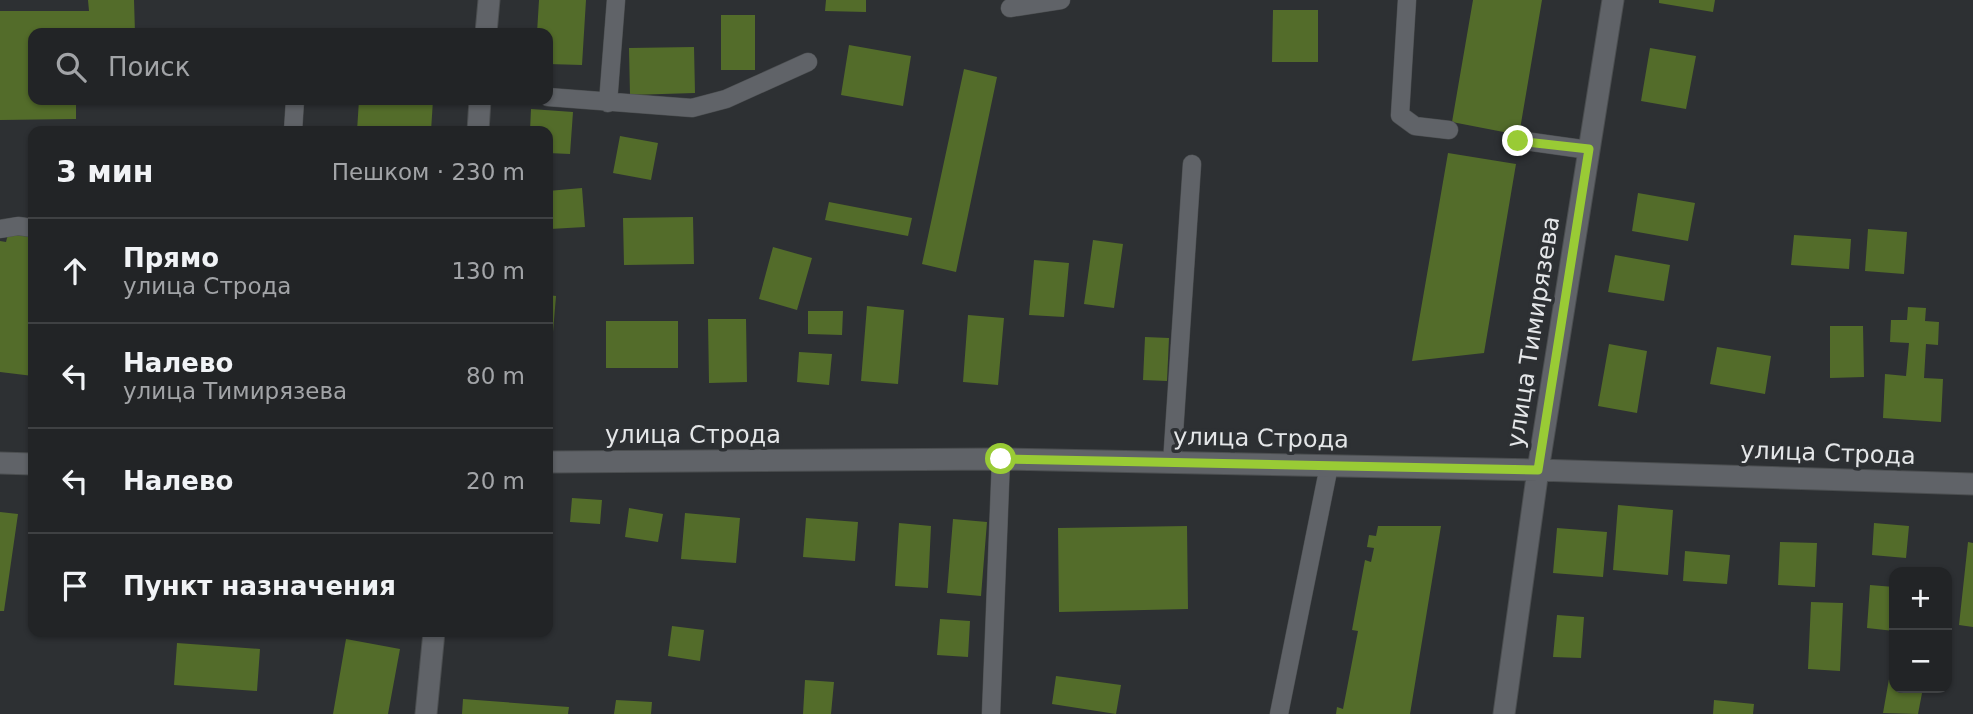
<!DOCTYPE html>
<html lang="ru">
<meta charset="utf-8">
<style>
body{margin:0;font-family:"DejaVu Sans",sans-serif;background:#2e3032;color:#f1f3f6}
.controls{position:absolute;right:21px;bottom:21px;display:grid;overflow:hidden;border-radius:14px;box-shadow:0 2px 5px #0004}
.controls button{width:63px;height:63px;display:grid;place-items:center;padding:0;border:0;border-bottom:2px solid #3f4143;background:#222426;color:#f1f3f6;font:35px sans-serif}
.stop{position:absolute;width:21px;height:21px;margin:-16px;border:5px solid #99cb35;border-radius:50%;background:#fff}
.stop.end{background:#99cb35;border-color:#fff;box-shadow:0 2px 7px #0008}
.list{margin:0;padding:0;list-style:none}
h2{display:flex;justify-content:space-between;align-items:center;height:91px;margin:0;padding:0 28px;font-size:30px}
h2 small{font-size:23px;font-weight:400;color:#a2a4a7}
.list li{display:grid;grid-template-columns:46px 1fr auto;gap:21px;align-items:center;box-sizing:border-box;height:105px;padding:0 28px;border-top:2px solid #3f4143}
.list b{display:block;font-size:26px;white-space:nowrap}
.list p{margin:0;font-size:23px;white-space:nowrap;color:#a2a4a7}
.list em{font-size:23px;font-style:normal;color:#a2a4a7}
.icon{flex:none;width:38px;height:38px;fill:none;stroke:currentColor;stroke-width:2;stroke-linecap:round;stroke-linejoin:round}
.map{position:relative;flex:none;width:1973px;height:714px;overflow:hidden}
.search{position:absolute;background:#222426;box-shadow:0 2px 5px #0004;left:28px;top:28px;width:525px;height:77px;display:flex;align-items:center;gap:18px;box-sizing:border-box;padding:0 24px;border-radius:14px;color:#a2a4a7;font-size:26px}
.panel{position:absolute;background:#222426;box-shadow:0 2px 5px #0004;left:28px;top:126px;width:525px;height:511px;border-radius:14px}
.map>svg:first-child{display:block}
</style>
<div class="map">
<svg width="1973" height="714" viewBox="0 0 1973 714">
<rect width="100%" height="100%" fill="#2d3033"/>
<path fill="#536c2a" d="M88,0H134L135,33H33V100H76V119L0,120V11H89Z
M539,0H586L582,65L548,64V33H537Z
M826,0H866V12L825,11Z
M1473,0H1542L1519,135L1452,122Z
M1659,0H1715L1713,12L1659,3Z
M1273,10H1318V62H1272Z
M721,15H755V70H721Z
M849,45L911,56L903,106L841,95Z
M694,47L695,93L630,95L629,48Z
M1650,48L1696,56L1686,109L1641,101Z
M964,69L997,77L956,272L922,264Z
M359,100H433L431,131H357Z
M531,109L573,112L570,154L548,153V131H530Z
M620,136L658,143L651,180L613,173Z
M1448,153L1516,164L1484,353L1412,361Z
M582,188L585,227L550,229L548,191Z
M1638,193L1695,203L1688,241L1632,231Z
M829,202L912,218L908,236L825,220Z
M693,217L694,264L624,265L623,218Z
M1868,229L1907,232L1904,274L1865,271Z
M8,234L33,235V376L0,372V241L6,242Z
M1794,235L1851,239L1849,269L1791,265Z
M1093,240L1123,244L1114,308L1084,304Z
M773,247L812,258L797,310L759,299Z
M1615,255L1670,265L1664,301L1608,292Z
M1034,260L1069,263L1064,317L1029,315Z
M548,295L556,296L553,332L548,331Z
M867,306L904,310L898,384L861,381Z
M1908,307L1926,308L1925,321L1939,322L1938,345L1926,344L1924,378L1943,379L1941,422L1883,418L1885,374L1906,376L1909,343L1890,342L1891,320H1907Z
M808,311H843L842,335L808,334Z
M968,315L1004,318L998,385L963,382Z
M708,319H746L747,382L709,383Z
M606,321H678V368H606Z
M1830,326H1863L1864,377L1830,378Z
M1145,337L1169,338L1167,381L1143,380Z
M1609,344L1647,351L1637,413L1598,406Z
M1717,347L1771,356L1765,394L1710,384Z
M799,352L832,354L829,385L797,382Z
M572,498L602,500L600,524L570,522Z
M1618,505L1673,510L1668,575L1613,570Z
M629,508L663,514L658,542L625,537Z
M0,512L18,514L4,611H0Z
M685,513L740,518L736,563L681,559Z
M806,518L858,522L855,561L803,557Z
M953,519L987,522L981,596L947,593Z
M899,523L931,526L928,588L895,586Z
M1874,523L1909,526L1906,558L1872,555Z
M1187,526L1188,609L1059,612L1058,528Z
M1378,526H1441L1410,714H1336L1337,707L1343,709L1358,631L1352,630L1365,560L1371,562L1374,548L1367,547L1369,535L1376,536Z
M1557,528L1607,532L1603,577L1553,573Z
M1780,542L1817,543L1815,587L1778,585Z
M1968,542L1973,543V627L1959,625Z
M1685,551L1730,555L1727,584L1683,581Z
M31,553H33V579L29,578Z
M1870,585L1894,587V631L1867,628Z
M1811,602L1843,603L1840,671L1808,669Z
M1557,615L1584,617L1581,658L1553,657Z
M940,619L970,621L968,657L937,655Z
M672,626L704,630L700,661L668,656Z
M473,632H507V637L473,636Z
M346,639L400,649L388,714H333Z
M177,643L260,649L257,691L174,685Z
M1892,662L1894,663V688H1923L1918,714L1883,713Z
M1056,676L1121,685L1116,714L1052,704Z
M805,680L834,682L831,714H803Z
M463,699L569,707L568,714H462Z
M616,700L652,702L651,714H614Z
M1714,700L1754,704L1753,714H1713Z"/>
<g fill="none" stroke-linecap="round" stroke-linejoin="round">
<g stroke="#4b4e50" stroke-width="19">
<path id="lane" d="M1407,0L1400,115L1415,126L1449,130
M1010,8L1061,0
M548,97L692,108L726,99L808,62
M608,103L616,0
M293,131L295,100
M1518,140L1589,150
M0,229L18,226L33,228
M1172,463L1192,164
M991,714L1001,459
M1279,714L1329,466"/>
</g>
<g stroke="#4b4e50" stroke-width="23">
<path id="street" d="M486,33L489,0
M478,131L480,100
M548,462L1001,459L1538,470L1973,484
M0,463L33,464
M426,714L434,632
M1504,714L1538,470L1613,0"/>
</g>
<use href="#lane" stroke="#606368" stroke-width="18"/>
<use href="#street" stroke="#606368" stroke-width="21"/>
</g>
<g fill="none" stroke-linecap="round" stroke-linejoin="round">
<path stroke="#99cb35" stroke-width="9" d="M1001,459L1538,470L1589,149L1518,141"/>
</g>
<g text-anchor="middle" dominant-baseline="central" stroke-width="7" stroke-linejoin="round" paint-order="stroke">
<g font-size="24" fill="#e4e6e8" stroke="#2d3033">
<text transform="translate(1533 332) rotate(-81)">улица Тимирязева</text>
<text x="693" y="435">улица Строда</text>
<text transform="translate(1261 438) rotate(1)">улица Строда</text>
<text transform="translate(1828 453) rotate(2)">улица Строда</text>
</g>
</g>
</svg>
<div class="controls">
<button>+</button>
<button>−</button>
</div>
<div class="stop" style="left:1001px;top:459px"></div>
<div class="stop end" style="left:1518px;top:141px"></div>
<div class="search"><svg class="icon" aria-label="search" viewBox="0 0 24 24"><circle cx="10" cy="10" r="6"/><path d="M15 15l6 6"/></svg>Поиск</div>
<section class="panel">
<h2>3 мин<small>Пешком · 230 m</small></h2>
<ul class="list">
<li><svg class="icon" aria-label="ahead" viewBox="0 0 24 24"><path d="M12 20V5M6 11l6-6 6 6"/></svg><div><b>Прямо</b><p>улица Строда</p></div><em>130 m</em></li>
<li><svg class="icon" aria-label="left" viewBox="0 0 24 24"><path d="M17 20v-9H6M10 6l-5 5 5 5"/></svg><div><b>Налево</b><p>улица Тимирязева</p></div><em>80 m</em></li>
<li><svg class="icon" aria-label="left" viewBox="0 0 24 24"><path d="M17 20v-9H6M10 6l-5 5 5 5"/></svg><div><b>Налево</b></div><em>20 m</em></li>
<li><svg class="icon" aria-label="arrive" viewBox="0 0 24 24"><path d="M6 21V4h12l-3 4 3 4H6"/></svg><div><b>Пункт назначения</b></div></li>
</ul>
</section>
</div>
